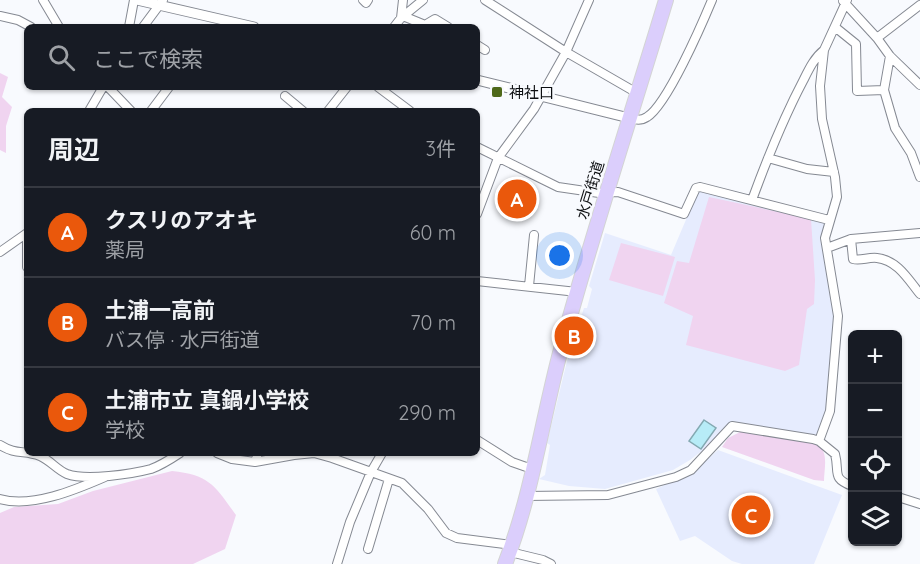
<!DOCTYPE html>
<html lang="ja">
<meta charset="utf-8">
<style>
body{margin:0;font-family:Quicksand,"Noto Sans JP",sans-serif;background:#242831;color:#f1f3f6}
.controls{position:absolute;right:18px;bottom:18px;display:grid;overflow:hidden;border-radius:9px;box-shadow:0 2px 4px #0004}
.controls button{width:54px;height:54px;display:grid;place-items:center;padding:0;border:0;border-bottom:2px solid #363941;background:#171b24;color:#f1f3f6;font:30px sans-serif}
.you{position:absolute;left:560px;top:256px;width:21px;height:21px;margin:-15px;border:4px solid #fff;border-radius:50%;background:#1a73e8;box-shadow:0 0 0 9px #1a73e833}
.badge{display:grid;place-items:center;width:39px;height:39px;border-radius:50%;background:#ea580c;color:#fff;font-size:20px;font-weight:700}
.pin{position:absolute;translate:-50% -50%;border:3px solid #fff;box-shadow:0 2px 6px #0006}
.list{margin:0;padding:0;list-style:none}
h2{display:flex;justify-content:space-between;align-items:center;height:78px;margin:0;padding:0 24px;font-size:26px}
h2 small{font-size:20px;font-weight:400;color:#9ea1a6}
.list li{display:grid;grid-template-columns:39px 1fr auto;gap:18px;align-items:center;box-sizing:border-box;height:90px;padding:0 24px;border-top:2px solid #363941}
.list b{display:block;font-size:22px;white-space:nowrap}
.list p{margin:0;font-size:20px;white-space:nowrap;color:#9ea1a6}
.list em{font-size:20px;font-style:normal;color:#9ea1a6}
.icon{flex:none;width:33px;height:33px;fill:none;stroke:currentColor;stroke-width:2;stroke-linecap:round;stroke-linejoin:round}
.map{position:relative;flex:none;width:920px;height:564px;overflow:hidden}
.search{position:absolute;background:#171b24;box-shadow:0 2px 4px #0004;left:24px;top:24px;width:456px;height:66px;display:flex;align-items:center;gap:15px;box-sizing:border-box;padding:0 21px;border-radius:9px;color:#9ea1a6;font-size:22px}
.panel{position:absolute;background:#171b24;box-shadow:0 2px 4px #0004;left:24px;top:108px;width:456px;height:348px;border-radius:9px}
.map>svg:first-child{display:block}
</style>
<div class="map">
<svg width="920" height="564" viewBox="0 0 920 564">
<rect width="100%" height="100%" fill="#f8fafe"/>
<path fill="#e6ecfe" d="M699,189L824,221L825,224L823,239L835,315L829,409L818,435L730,422L711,444L690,460L673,470L605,489L569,486L539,479L545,475L550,445L547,443L568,357L584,308H587L592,289L589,286L605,233L671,255Z
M718,450L842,495L814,564H742L732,561L695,536L680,541L656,489L693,472Z"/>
<path fill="#f0d4f0" d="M0,73L8,77L2,97L12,107L6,126V153L0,150Z
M709,197L811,219L815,280L814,304L807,309L799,365L785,371L686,345L693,316L664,303L677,261L689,263Z
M621,243L675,257L663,296L609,280Z
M742,431C757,433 811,437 821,448C828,456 824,471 824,481L814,480L722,447L728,438Z
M172,471C210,475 215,486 236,515L225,549L193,564H0V513L14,507L58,504L93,491Z"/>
<path fill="#b7ecf7" stroke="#84a9b2" stroke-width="1.5" d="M704,420L716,428L701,449L689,441Z"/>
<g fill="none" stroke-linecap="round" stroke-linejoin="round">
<g stroke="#858992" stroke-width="10">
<path id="minor" d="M43,0L59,27
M363,0L366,3L368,0
M485,0L566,52L637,93
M843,1L877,38L890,56L920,85
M0,16L18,20L31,27
M403,16L425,25L435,19L448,27
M401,18L403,0
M129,27L134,0
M143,27L163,0
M394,27L401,18L423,0
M835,27L856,44L857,91L884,90
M877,38L920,5
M477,45L485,50
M890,56L884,90L895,128L911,153L920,177
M108,87L131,111
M378,87L410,111
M285,96L303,111
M89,111L103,87
M151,111L169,87
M328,111L347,87
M629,118C636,120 641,121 647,117C667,105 702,24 712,0
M477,147L558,187L599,193L618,192L684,214L696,188L700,187L829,220
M768,158L807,169L834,172
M752,200C767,159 783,119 803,81C809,69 814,58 824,50
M477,214L498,158L534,109L566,52L589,0
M851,239L853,259C861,261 868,257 877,258C897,260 908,279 920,294
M27,241V267
M827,248L851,239L920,233
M0,252L27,233
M477,281L577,292
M529,286L534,235
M477,440L512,462L532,469
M819,441L830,411L838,316L825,238L837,197L835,177L822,119L820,86L824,50L847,0
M0,445C16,455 24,450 40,456C50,460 57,470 67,474C86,481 132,474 151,469C162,465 171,459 180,453
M217,453L232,459L255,462L294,455L314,453L332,458L402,483L428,509L446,533L457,538L512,545
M255,462L258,453
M526,496L608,495L676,477L691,470L732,426L813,439L819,441L835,454C840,473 831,478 852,486
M898,497L920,504
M0,499C32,508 75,490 105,477
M368,549L389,479
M510,552L543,560L551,564
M337,564L350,522L371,472L382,453"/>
</g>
<g stroke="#858992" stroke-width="11">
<path id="tertiary" d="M137,0L254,27
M477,80L629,118"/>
</g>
<g stroke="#d3d4d4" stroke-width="16">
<path id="trunk" d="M505,564C532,495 542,420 561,349C593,231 631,116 666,0"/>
</g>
<use href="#minor" stroke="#fff" stroke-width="8"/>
<use href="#tertiary" stroke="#fff" stroke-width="9"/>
<use href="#trunk" stroke="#dbcefc" stroke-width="14"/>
</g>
<rect fill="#4f691a" stroke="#f8fafe" stroke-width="2" x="491" y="86" width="12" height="12" rx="3"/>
<g text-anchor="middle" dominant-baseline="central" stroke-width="5" stroke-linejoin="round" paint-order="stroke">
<g font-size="15" fill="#0c0e11" stroke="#f8fafe" text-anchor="start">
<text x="509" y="92">神社口</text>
</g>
<g font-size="15" fill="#0c0e11" stroke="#f8fafe">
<text transform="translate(590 190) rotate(-73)">水戸街道</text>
</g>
</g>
</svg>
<div class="controls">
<button>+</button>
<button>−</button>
<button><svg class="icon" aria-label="locate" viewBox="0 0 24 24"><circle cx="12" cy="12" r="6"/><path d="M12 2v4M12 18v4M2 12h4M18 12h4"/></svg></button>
<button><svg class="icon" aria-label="layers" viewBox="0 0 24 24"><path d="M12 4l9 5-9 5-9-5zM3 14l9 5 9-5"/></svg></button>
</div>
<div class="you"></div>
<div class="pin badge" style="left:517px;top:199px">A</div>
<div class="pin badge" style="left:574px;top:336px">B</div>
<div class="pin badge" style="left:751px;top:515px">C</div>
<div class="search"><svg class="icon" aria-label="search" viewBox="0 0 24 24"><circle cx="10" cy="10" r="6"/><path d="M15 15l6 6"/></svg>ここで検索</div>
<section class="panel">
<h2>周辺<small>3件</small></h2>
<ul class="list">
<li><span class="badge">A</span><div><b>クスリのアオキ</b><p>薬局</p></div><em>60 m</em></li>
<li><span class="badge">B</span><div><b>土浦一高前</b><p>バス停 · 水戸街道</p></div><em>70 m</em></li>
<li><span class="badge">C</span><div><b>土浦市立 真鍋小学校</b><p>学校</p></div><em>290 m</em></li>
</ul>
</section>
</div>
